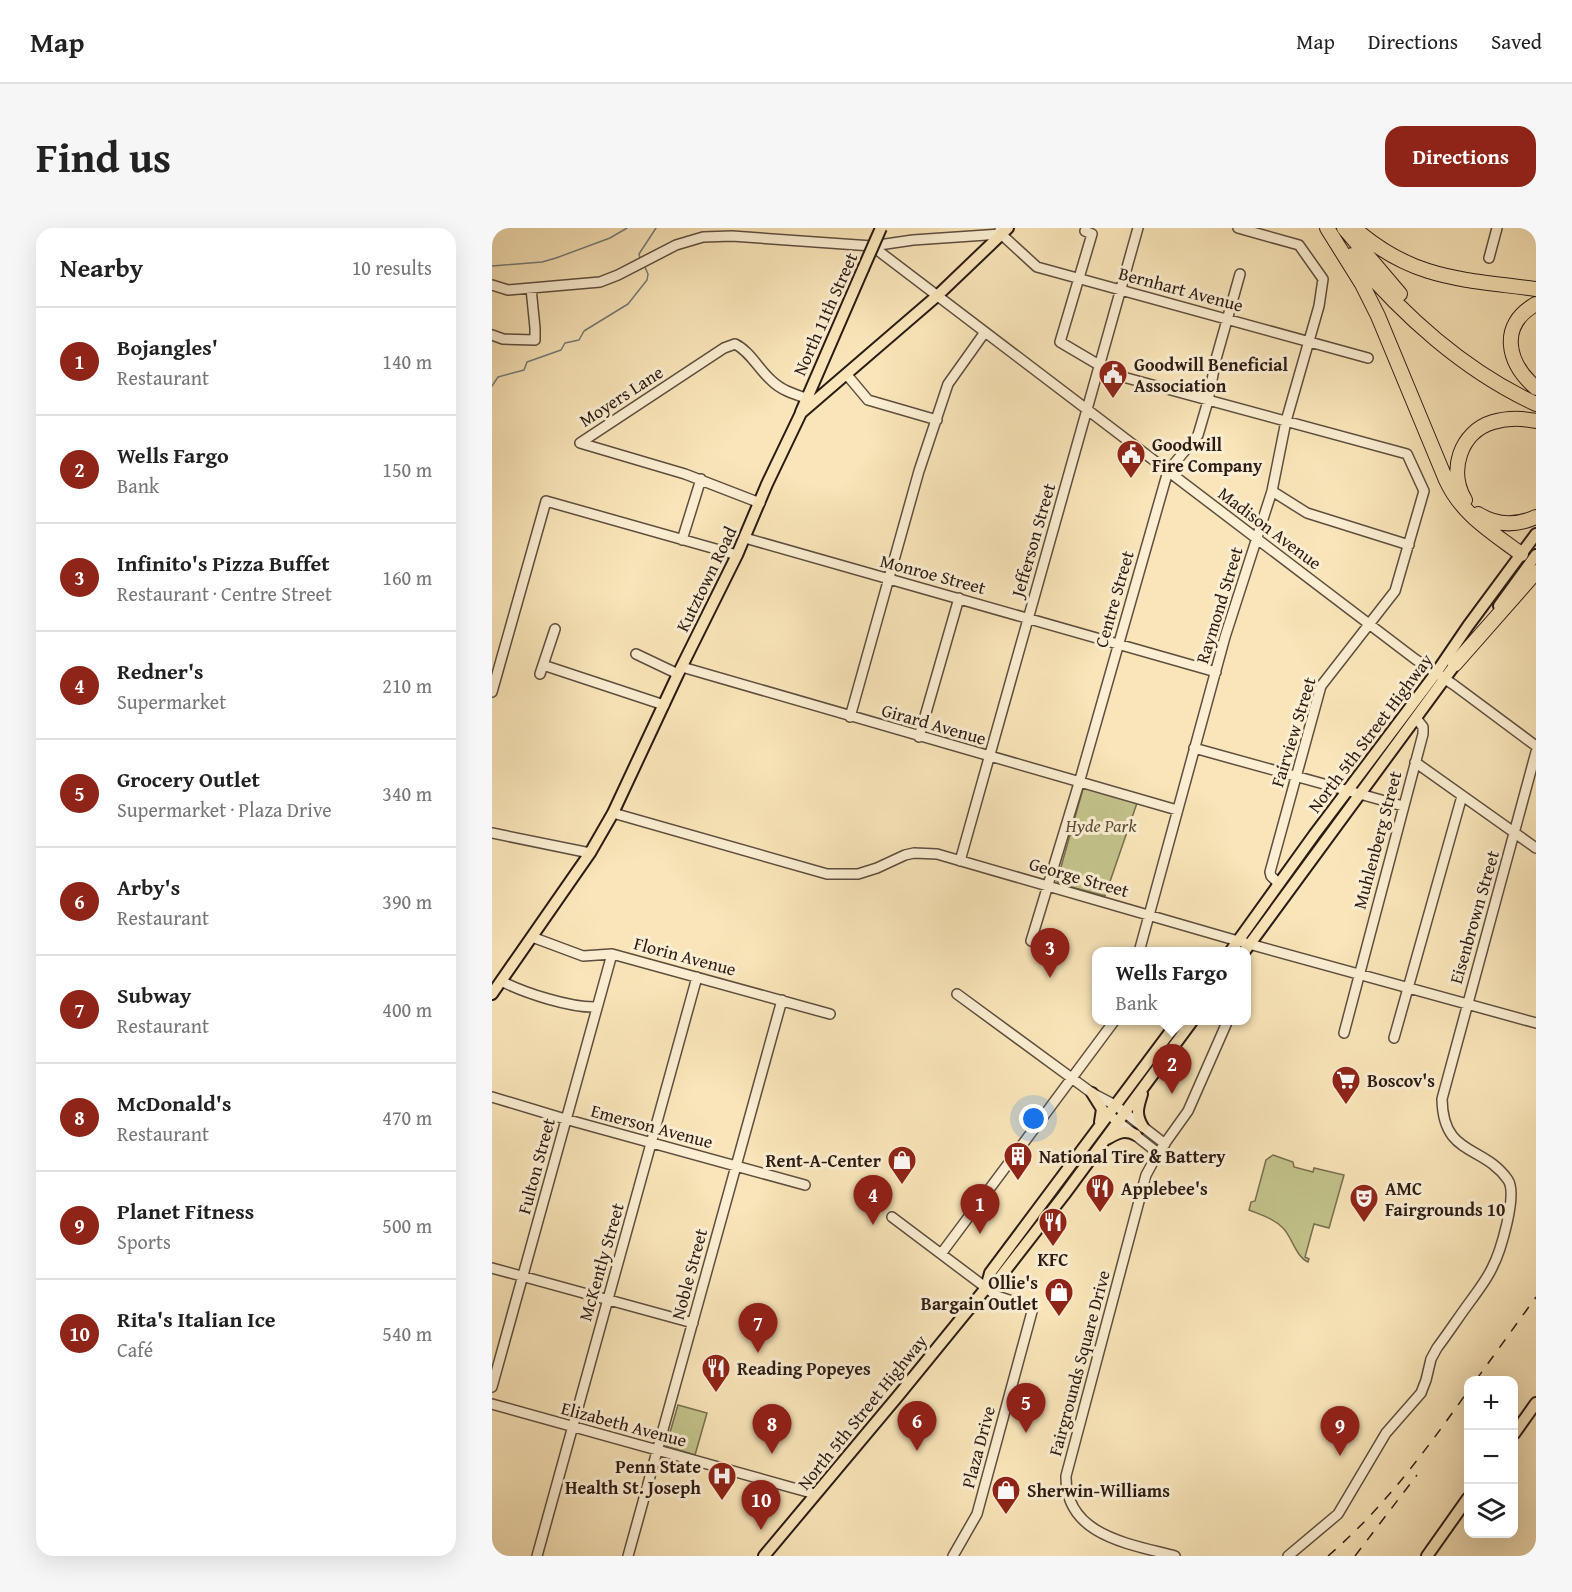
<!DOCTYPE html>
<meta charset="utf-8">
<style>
body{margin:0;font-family:"Gentium Book Plus",serif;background:#f6f6f6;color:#222}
.controls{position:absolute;right:18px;bottom:18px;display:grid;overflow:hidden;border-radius:12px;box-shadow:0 6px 24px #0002}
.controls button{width:54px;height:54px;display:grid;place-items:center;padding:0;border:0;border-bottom:2px solid #e0e0e0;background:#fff;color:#222;font:30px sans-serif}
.you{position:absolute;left:542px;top:891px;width:21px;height:21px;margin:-15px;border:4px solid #fff;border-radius:50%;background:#1a73e8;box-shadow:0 0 0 9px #1a73e833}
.badge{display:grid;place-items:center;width:39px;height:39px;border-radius:50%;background:#8f2418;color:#fff;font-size:20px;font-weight:700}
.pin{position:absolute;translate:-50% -50px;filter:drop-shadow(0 2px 3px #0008)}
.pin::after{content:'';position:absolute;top:32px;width:21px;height:18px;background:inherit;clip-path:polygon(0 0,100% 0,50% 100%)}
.popup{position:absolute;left:600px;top:719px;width:159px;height:78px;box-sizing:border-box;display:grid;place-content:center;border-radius:12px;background:#fff;filter:drop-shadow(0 2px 4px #0005);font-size:20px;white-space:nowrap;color:#767676}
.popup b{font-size:22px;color:#222}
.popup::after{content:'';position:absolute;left:50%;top:100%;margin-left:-12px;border:12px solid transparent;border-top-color:#fff}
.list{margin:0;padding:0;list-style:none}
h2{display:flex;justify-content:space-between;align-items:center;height:78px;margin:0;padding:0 24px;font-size:26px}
h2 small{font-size:20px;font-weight:400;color:#767676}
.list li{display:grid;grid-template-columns:39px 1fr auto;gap:18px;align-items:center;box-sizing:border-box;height:108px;padding:0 24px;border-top:2px solid #e0e0e0}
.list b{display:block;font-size:22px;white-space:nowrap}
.list p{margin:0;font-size:20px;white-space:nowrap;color:#767676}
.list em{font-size:20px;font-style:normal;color:#767676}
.icon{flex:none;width:33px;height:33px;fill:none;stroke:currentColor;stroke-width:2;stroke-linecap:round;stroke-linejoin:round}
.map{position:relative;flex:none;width:1044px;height:1328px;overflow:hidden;border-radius:18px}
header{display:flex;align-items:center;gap:36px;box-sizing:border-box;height:84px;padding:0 30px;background:#fff;border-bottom:2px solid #e0e0e0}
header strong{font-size:28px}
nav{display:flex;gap:33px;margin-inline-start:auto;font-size:21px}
.intro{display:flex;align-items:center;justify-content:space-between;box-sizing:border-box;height:144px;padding:0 36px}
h1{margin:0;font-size:42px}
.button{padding:15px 27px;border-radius:18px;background:#8f2418;color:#fff;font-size:21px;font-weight:700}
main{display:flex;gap:36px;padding:0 36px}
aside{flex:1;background:#fff;border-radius:18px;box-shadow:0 6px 24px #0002}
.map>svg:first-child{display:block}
</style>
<header>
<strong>Map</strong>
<nav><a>Map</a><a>Directions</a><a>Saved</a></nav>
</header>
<div class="intro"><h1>Find us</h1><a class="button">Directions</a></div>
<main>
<aside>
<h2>Nearby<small>10 results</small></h2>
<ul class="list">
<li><span class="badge">1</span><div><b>Bojangles'</b><p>Restaurant</p></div><em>140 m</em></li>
<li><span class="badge">2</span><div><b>Wells Fargo</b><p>Bank</p></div><em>150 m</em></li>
<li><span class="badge">3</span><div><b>Infinito's Pizza Buffet</b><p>Restaurant · Centre Street</p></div><em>160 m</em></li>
<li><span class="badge">4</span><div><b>Redner's</b><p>Supermarket</p></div><em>210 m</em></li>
<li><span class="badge">5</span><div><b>Grocery Outlet</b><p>Supermarket · Plaza Drive</p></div><em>340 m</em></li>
<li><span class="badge">6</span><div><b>Arby's</b><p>Restaurant</p></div><em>390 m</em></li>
<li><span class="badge">7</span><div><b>Subway</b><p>Restaurant</p></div><em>400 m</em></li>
<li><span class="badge">8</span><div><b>McDonald's</b><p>Restaurant</p></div><em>470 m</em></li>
<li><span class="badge">9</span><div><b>Planet Fitness</b><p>Sports</p></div><em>500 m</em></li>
<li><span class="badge">10</span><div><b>Rita's Italian Ice</b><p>Café</p></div><em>540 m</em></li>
</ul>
</aside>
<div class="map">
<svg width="1044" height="1328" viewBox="0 0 1044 1328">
<rect width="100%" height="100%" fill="#f9e5b9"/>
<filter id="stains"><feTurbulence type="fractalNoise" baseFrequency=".00333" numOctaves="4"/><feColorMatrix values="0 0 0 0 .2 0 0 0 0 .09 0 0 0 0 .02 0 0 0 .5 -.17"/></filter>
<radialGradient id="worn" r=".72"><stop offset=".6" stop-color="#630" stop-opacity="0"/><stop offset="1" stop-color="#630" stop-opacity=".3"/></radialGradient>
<path fill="#c3c38b" stroke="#776f50" stroke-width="1.5" d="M591,561H597L645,575L613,668L568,656L565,653Z
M781,927L801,934L802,939L821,944L822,940L852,947L837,1000L822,996L813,1029L817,1031L816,1034C804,1029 800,1009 791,1000C781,990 769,987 757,982L759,974L763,973L774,932Z
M186,1177L215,1185L203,1227L174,1218Z"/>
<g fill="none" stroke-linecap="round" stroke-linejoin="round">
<path stroke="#737c79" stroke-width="1.5" d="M148,30L147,26L164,0
M0,38L50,34L64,30L118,10L135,0
M0,158L6,149L32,142L35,134L69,122L73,115L87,112L92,103L136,76L155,52L156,46L152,37"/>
<g stroke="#5e4e3e" stroke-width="12">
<path id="minor" d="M508,2L509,6L545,39L876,130
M593,3L600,6L568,114L607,137L611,142L620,146L915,226L932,263L903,363L829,458L778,644L779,648L787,656
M380,18L923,431L962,457L1044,518
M997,30L1005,0
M0,57L16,62L108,54L126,47L184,17L211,9L240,8L380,18L421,12L509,6
M0,107L11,111L43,112V100L39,60
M355,147L376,172L445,192
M780,263L815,285L917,317
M268,275L193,246L88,215L232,120L243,116C258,123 267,142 280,153C289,162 302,166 314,170
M253,310L724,444
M190,312L209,251
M144,426L186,446
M51,437L172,477
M190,439L685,582
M48,446L63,401
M0,464L54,273L245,327
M358,489L427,243L456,156L493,104
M427,509L467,370
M702,520L911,578
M923,534L1044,620
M121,585L335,646H366L385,640L413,627L422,625L445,626L739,711L1044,795
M0,605L98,625
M468,633L646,0
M40,709L91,728L120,726L338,786
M539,713L587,555L676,243L706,207L716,173L724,131L748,46
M647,724L733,409L780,263L794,193L827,78L831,51L807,17L746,0
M9,753C33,765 78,780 105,779
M465,766L600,865L623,877L673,916
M852,805L931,506V499L924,490
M902,810L970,568
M0,869L73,891L313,957
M616,886L666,925
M400,989L505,1068L541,1080L485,1286L461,1328
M449,1026L623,792
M0,1040L201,1095
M0,1159L120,726
M0,1176L323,1266
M45,1328L205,749
M136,1328L290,772
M683,1328C638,1316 573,1308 574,1248L654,947L666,925L696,883L736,792
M796,1328L846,1286L894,1205L929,1165L934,1152L939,1131L945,1120C957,1104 968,1087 980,1071C987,1061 995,1051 1000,1040C1008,1025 1026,967 1016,952C991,916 951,929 950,871L1044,524"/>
</g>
<g stroke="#2b1b15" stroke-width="14">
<path id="major" d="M309,184L371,41
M1007,378L1044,327
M738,724L822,607L944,445L976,398L1044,306
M752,724L967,431
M0,766L98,625L121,585L186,446L245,327L275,256L309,185L446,67L516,0
M600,865L610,881L608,894
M650,866C646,879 643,886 651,899
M615,911C625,905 632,901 644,907
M494,1060L498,1045L687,792
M1022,1206L1044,1175
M272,1328L406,1168L494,1060L506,1052L572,967L701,792
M935,1328L976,1270"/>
</g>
<g stroke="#2b1b15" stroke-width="16">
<path id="highway" d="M835,0L870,56L886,88L954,252C970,287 1000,304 1029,326
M852,0L908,66
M862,0C921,52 970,51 1044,61
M860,27C912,88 971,142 1044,176
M1044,76C1006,97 1015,135 1044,160
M973,272C956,243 968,204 1001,194C1015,190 1030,190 1044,193
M986,286C1005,298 1024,298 1044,289
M963,436L1044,344"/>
</g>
<use href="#minor" stroke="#fbeed2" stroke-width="9"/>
<use href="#major" stroke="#f9e5b9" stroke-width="10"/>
<use href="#highway" stroke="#f9e5b9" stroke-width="14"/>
<path stroke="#2b1b15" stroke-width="1.5" stroke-dasharray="10 10" stroke-linecap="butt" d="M984,1152L1044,1069
M836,1328C892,1280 934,1222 976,1163
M863,1328L925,1247"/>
<g stroke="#2b1b15" stroke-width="14" stroke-linecap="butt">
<path id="major-bridge" d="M371,41L389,0"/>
</g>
<use href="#major-bridge" stroke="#f9e5b9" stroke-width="10"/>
</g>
<defs>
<g id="civic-pin" transform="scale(1.5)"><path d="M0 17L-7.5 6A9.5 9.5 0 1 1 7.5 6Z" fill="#8f2418" stroke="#fbeed2"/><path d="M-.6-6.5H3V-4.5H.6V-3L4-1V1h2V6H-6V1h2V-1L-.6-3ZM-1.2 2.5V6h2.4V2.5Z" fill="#fff"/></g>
<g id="supermarket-pin" transform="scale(1.5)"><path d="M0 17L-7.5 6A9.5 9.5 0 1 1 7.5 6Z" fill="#8f2418" stroke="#fbeed2"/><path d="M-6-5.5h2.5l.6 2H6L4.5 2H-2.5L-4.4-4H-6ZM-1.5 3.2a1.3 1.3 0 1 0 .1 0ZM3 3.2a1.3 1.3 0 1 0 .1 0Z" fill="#fff"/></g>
<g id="building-pin" transform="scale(1.5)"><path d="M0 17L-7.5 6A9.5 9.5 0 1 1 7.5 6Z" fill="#8f2418" stroke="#fbeed2"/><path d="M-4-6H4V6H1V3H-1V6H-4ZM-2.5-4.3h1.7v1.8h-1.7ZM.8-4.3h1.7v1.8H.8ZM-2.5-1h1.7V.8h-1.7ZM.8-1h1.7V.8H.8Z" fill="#fff"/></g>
<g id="shop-pin" transform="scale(1.5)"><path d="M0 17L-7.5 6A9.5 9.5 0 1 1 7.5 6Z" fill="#8f2418" stroke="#fbeed2"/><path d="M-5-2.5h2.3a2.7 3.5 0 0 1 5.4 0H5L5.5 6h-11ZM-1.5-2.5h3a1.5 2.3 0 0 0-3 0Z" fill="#fff"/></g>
<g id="restaurant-pin" transform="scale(1.5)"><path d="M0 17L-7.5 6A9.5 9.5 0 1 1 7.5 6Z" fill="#8f2418" stroke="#fbeed2"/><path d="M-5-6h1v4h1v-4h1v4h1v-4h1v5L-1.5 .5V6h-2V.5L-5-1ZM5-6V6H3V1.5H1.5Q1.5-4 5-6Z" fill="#fff"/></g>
<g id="theatre-pin" transform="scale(1.5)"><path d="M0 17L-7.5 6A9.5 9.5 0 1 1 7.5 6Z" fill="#8f2418" stroke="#fbeed2"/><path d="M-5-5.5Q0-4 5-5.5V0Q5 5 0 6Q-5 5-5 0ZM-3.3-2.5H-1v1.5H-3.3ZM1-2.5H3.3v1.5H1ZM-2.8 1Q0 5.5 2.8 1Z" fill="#fff"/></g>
<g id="hospital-pin" transform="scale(1.5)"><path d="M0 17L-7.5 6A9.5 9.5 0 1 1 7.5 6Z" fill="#8f2418" stroke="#fbeed2"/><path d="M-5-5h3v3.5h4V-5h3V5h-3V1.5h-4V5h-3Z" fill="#fff"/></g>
</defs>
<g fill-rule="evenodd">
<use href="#civic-pin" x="621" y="146"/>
<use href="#civic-pin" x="639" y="226"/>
<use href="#supermarket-pin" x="854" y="852"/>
<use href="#building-pin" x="526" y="928"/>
<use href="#shop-pin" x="410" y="932"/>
<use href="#restaurant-pin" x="608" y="960"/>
<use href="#theatre-pin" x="872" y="970"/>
<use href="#restaurant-pin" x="561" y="994"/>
<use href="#shop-pin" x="567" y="1064"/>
<use href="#restaurant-pin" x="224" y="1140"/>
<use href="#hospital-pin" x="230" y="1248"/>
<use href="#shop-pin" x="514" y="1262"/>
</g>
<g text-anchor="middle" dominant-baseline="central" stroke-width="6" stroke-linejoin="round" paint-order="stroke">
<g font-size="18" fill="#2b1b15" stroke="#fbeed2">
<text transform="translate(689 61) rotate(15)">Bernhart Avenue</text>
<text transform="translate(333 86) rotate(-66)">North 11th Street</text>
<text transform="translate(129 168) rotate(-33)">Moyers Lane</text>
<text transform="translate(778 300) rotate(37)">Madison Avenue</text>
<text transform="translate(541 312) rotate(-74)">Jefferson Street</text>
<text transform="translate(441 346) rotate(15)">Monroe Street</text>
<text transform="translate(214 351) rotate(-64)">Kutztown Road</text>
<text transform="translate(622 371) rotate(-74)">Centre Street</text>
<text transform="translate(727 377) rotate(-73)">Raymond Street</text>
<text transform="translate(442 496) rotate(16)">Girard Avenue</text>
<text transform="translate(801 504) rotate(-73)">Fairview Street</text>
<text transform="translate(878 505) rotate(-53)">North 5th Street Highway</text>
<text transform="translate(885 612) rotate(-75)">Muhlenberg Street</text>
<text transform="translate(587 649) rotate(16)">George Street</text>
<text transform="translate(982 689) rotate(-74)">Eisenbrown Street</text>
<text transform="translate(193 728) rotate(15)">Florin Avenue</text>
<text transform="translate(160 898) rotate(15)">Emerson Avenue</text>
<text transform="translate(44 938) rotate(-75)">Fulton Street</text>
<text transform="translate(109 1034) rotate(-74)">McKently Street</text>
<text transform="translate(197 1046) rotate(-75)">Noble Street</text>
<text transform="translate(587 1135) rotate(-75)">Fairgrounds Square Drive</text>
<text transform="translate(370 1184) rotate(-51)">North 5th Street Highway</text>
<text transform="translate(132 1196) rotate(15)">Elizabeth Avenue</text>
<text transform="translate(486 1219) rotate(-75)">Plaza Drive</text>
</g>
<g font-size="18" font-weight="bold" fill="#2b1b15" stroke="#fbeed2" text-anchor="start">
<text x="642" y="136">Goodwill Beneficial<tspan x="642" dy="21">Association</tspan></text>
<text x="660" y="216">Goodwill<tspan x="660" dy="21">Fire Company</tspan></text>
<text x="875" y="852">Boscov's</text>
<text x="547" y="928">National Tire &amp; Battery</text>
<text x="389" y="932" text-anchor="end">Rent-A-Center</text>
<text x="629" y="960">Applebee's</text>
<text x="893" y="960">AMC<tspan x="893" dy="21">Fairgrounds 10</tspan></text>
<text x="561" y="1031" text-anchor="middle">KFC</text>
<text x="546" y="1054" text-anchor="end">Ollie's<tspan x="546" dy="21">Bargain Outlet</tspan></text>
<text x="245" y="1140">Reading Popeyes</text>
<text x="209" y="1238" text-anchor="end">Penn State<tspan x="209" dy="21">Health St. Joseph</tspan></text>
<text x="535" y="1262">Sherwin-Williams</text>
</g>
<g font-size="18" font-style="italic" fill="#594d38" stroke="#fbeed2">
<text x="609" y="597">Hyde Park</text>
</g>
</g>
<rect width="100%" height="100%" filter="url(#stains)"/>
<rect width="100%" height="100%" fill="url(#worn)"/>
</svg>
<div class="controls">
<button>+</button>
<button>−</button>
<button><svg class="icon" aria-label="layers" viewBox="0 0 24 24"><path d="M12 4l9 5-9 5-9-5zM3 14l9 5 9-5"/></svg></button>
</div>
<div class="you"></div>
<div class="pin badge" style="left:488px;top:1006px">1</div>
<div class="pin badge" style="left:680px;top:866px">2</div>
<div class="popup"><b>Wells Fargo</b>Bank</div>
<div class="pin badge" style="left:558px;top:750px">3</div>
<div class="pin badge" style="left:381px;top:997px">4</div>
<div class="pin badge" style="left:534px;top:1205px">5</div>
<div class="pin badge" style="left:425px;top:1223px">6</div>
<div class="pin badge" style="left:266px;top:1125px">7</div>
<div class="pin badge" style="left:280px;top:1226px">8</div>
<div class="pin badge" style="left:848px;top:1228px">9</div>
<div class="pin badge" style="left:269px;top:1302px">10</div>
</div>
</main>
